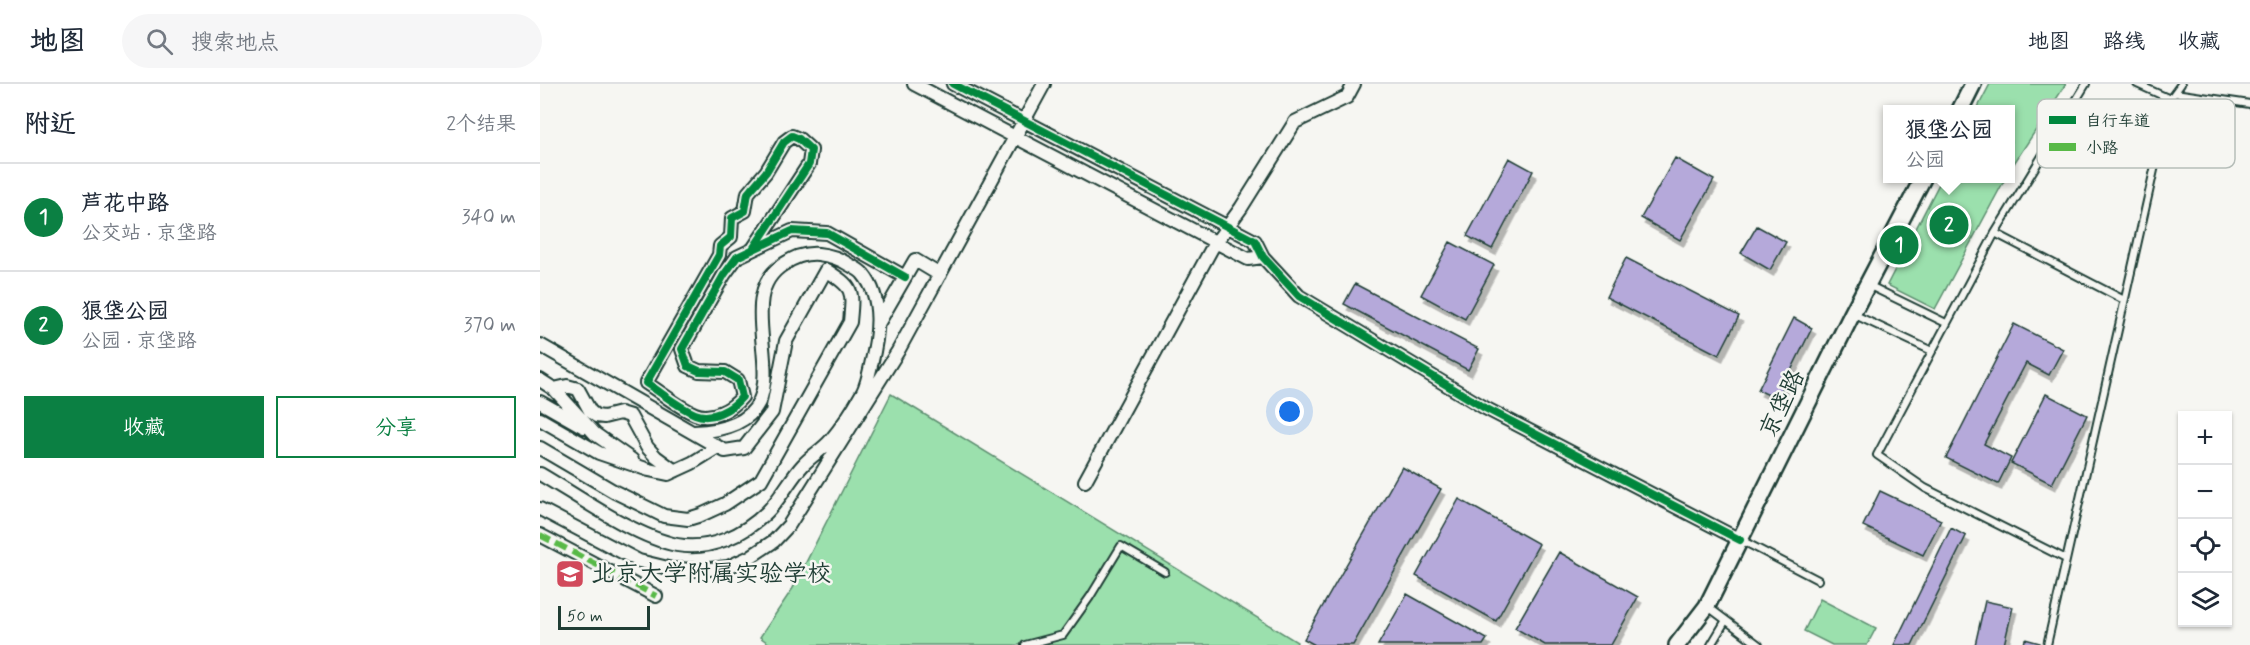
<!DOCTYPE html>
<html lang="zh">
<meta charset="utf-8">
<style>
body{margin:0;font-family:Mynerve,"LXGW WenKai TC",sans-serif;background:#f6f6f7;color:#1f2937}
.controls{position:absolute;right:18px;bottom:18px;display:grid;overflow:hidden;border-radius:0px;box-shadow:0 2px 4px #0004}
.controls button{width:54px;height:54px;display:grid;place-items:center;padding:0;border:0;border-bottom:2px solid #e0e1e3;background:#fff;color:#1f2937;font:30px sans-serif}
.scale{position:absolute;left:18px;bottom:15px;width:92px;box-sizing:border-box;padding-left:6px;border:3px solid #1f3d34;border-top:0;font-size:16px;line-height:21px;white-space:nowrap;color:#1f3d34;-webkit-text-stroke:4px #f6f6f2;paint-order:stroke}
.you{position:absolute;left:750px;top:328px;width:21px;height:21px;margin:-15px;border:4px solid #fff;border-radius:50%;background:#1a73e8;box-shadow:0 0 0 9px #1a73e833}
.badge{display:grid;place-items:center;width:39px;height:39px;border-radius:50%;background:#0b8043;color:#fff;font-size:20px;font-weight:700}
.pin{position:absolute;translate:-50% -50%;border:3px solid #fff;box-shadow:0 2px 6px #0006}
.popup{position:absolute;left:1343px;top:21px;width:132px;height:78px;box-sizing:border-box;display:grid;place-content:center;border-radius:0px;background:#fff;filter:drop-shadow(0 2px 4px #0005);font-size:20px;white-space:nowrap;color:#747a83}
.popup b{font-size:22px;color:#1f2937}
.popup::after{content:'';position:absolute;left:50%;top:100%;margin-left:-12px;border:12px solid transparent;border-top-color:#fff}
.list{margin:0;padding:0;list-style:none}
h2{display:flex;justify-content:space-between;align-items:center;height:78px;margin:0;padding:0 24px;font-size:26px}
h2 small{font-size:20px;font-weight:400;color:#747a83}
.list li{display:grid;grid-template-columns:39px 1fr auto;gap:18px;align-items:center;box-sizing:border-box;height:108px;padding:0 24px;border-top:2px solid #e0e1e3}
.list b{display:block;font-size:22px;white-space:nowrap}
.list p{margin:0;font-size:20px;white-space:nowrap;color:#747a83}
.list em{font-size:20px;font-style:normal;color:#747a83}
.actions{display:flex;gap:12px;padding:18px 24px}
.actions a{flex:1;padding:14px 0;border:2px solid #0b8043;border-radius:0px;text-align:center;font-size:21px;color:#0b8043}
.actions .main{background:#0b8043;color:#fff}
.icon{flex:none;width:33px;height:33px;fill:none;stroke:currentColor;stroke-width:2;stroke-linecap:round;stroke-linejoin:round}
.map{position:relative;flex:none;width:1710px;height:561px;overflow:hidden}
header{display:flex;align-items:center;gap:36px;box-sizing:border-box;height:84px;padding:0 30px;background:#fff;border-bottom:2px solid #e0e1e3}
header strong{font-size:28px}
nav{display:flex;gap:33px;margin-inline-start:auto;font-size:21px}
.search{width:420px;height:54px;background:#f6f6f7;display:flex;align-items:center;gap:15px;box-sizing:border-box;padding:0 21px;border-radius:33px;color:#747a83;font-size:22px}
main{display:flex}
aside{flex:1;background:#fff}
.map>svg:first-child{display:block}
</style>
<header>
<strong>地图</strong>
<div class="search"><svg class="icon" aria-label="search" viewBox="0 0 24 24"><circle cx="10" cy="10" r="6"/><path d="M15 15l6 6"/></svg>搜索地点</div>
<nav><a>地图</a><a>路线</a><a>收藏</a></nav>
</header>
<main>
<aside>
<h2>附近<small>2个结果</small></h2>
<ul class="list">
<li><span class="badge">1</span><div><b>芦花中路</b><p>公交站 · 京垡路</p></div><em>340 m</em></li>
<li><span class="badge">2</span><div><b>狼垡公园</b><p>公园 · 京垡路</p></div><em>370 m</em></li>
</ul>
<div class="actions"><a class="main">收藏</a><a>分享</a></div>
</aside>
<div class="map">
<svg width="1710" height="561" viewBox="0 0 1710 561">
<defs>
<filter id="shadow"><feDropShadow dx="3.5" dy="6" stdDeviation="0" flood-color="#0004"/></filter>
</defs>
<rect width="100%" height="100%" fill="#f6f6f2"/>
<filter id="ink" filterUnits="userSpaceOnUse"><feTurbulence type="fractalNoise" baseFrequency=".0167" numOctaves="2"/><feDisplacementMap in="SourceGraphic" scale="12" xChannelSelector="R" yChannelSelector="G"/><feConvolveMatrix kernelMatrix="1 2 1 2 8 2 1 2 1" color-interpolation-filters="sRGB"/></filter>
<g filter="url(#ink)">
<path fill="#9be0ad" stroke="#5d8e70" stroke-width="1.5" d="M1450,0H1526L1471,84L1470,26L1437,25Z
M1402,94L1465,95L1395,225L1347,201Z
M351,310L757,558L756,561H231L220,553L253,504Z
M1280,515L1336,544L1327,561H1292L1264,547Z"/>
<path fill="#b5a9da" stroke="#1f3d34" stroke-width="1.5" filter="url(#shadow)" d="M969,74L993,87L952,165L927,152Z
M1135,74L1174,96L1140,156L1101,134Z
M1217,142L1246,158L1230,186L1201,169Z
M910,158L954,181L925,235L881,211Z
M1086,174L1199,232L1179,271L1066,213Z
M815,200L939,265L928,286L804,220Z
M1254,234L1272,244L1237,315L1218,306Z
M1474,240L1523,265L1509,291L1486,279L1444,360L1471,374L1458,400L1406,374Z
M1506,310L1547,331L1512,400L1471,379Z
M862,383L901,405L813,561H775L764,555Z
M1340,407L1401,436L1383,471L1323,442Z
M919,415L999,460L956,537L876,492Z
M1411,444L1426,452L1372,561H1354Z
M1019,468L1098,513L1071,561H1005L975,544Z
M867,510L947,555L943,561H838Z
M1445,517L1473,523L1464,561H1435Z
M1485,555L1500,559V561H1484Z"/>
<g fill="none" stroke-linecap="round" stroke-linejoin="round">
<g stroke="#1f3d34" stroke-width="10">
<path id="service" d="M1597,0L1630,15L1641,0
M1635,9L1710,20
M1455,149L1584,216
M1328,201L1406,239
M1313,230L1392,267
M1201,456L1278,496
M1526,475L1385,404L1337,371L1455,149L1546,0
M1167,522L1219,561
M485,561L523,551L550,513L581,462L625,488
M1171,561L1186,536
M1507,561L1630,15"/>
</g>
<g stroke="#1f3d34" stroke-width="16">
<path id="minor" d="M374,0L708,175L723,173
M413,0L715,157L723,173L759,212L945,324L1200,456
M213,165L269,80L271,66L259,55L252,52L244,58L226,88L208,109L205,127L192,134L191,153L180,162L179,171L106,299C122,309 138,323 155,330C171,337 192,325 202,313L198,296L185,288L159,287L148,282L142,265L184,191L197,173L252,147L287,149L365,193
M338,240L375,176L400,191
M0,261L185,367L204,364L232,328L246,257L286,186C314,204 313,206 310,238L221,396L185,420L161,431L148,435L124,432L75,408L0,364
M0,296L14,305L55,350L92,376
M14,305L27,302L38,305L50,327L56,332L64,333L80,329L90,332L107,363L116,373L135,387
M0,318L44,343
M0,335L59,369L109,386L128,390L152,379L178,363
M0,390C38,412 95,453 137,461C170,467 204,451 227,428C241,414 250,395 263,381C271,372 282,366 290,357C302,343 314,324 323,308C327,300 329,290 331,281C338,253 344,215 323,190C320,186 313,183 308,180C300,175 288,171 278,170C266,169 253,174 244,180C178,220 287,342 154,348
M545,397L672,164L701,124L755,38L807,13L814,0
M0,425L99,477L132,485L161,486L188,483L210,473L234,457L249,441L358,267L504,0
M0,451L116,512"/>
</g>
<g stroke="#1f3d34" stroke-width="20">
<path id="tertiary" d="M1420,26L1433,0
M1137,561L1167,522L1312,230L1383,94"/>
</g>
<use href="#service" stroke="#f6f6f2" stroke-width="6"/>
<use href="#minor" stroke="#f6f6f2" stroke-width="12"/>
<use href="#tertiary" stroke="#f6f6f2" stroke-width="15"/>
<path stroke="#58b947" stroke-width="6" stroke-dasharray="12 6" stroke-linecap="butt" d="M0,451L116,512"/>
<g stroke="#f6f6f2" stroke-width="11">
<path id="cycleway" d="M413,0L715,157L723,173L759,212L945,324L1200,456
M213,165L269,80L271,66L259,55L252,52L244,58L226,88L208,109L205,127L192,134L191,153L180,162L179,171L106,299C122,309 138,323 155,330C171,337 192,325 202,313L198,296L185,288L159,287L148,282L142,265L184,191L197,173L252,147L287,149L365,193"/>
</g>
<use href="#cycleway" stroke="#00873e" stroke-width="8"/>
</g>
</g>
<defs>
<g id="school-square" transform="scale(1.5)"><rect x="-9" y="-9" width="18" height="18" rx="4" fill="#d1495b" stroke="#f6f6f2"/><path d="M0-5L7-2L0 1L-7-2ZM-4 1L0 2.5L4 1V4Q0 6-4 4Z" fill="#fff"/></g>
</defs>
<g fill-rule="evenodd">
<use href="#school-square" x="30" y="490"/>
</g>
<g text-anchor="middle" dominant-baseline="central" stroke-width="5" stroke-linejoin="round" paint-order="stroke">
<g font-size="24" fill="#1f3d34" stroke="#f6f6f2">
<text transform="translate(1243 320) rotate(-64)">京垡路</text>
</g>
<g font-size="24" fill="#1f3d34" stroke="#f6f6f2" text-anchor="start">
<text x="51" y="490">北京大学附属实验学校</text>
</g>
</g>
<rect x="1497" y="15" width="198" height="69" rx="9" fill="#f6f6f2" stroke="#b6beb9" stroke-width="1.5"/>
<rect x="1509" y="32" width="27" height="8" fill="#00873e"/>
<rect x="1509" y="59" width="27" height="8" fill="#58b947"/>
<g font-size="16" fill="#1f3d34">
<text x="1546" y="42">自行车道</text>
<text x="1546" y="69">小路</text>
</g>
</svg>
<div class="controls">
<button>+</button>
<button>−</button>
<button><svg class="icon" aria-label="locate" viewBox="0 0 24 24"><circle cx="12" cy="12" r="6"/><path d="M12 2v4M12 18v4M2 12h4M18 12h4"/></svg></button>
<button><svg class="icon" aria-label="layers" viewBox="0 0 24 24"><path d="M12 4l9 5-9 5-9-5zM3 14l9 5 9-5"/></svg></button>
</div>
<div class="scale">50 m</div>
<div class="you"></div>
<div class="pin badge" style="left:1359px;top:161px">1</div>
<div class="pin badge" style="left:1409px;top:141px">2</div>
<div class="popup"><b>狼垡公园</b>公园</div>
</div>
</main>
